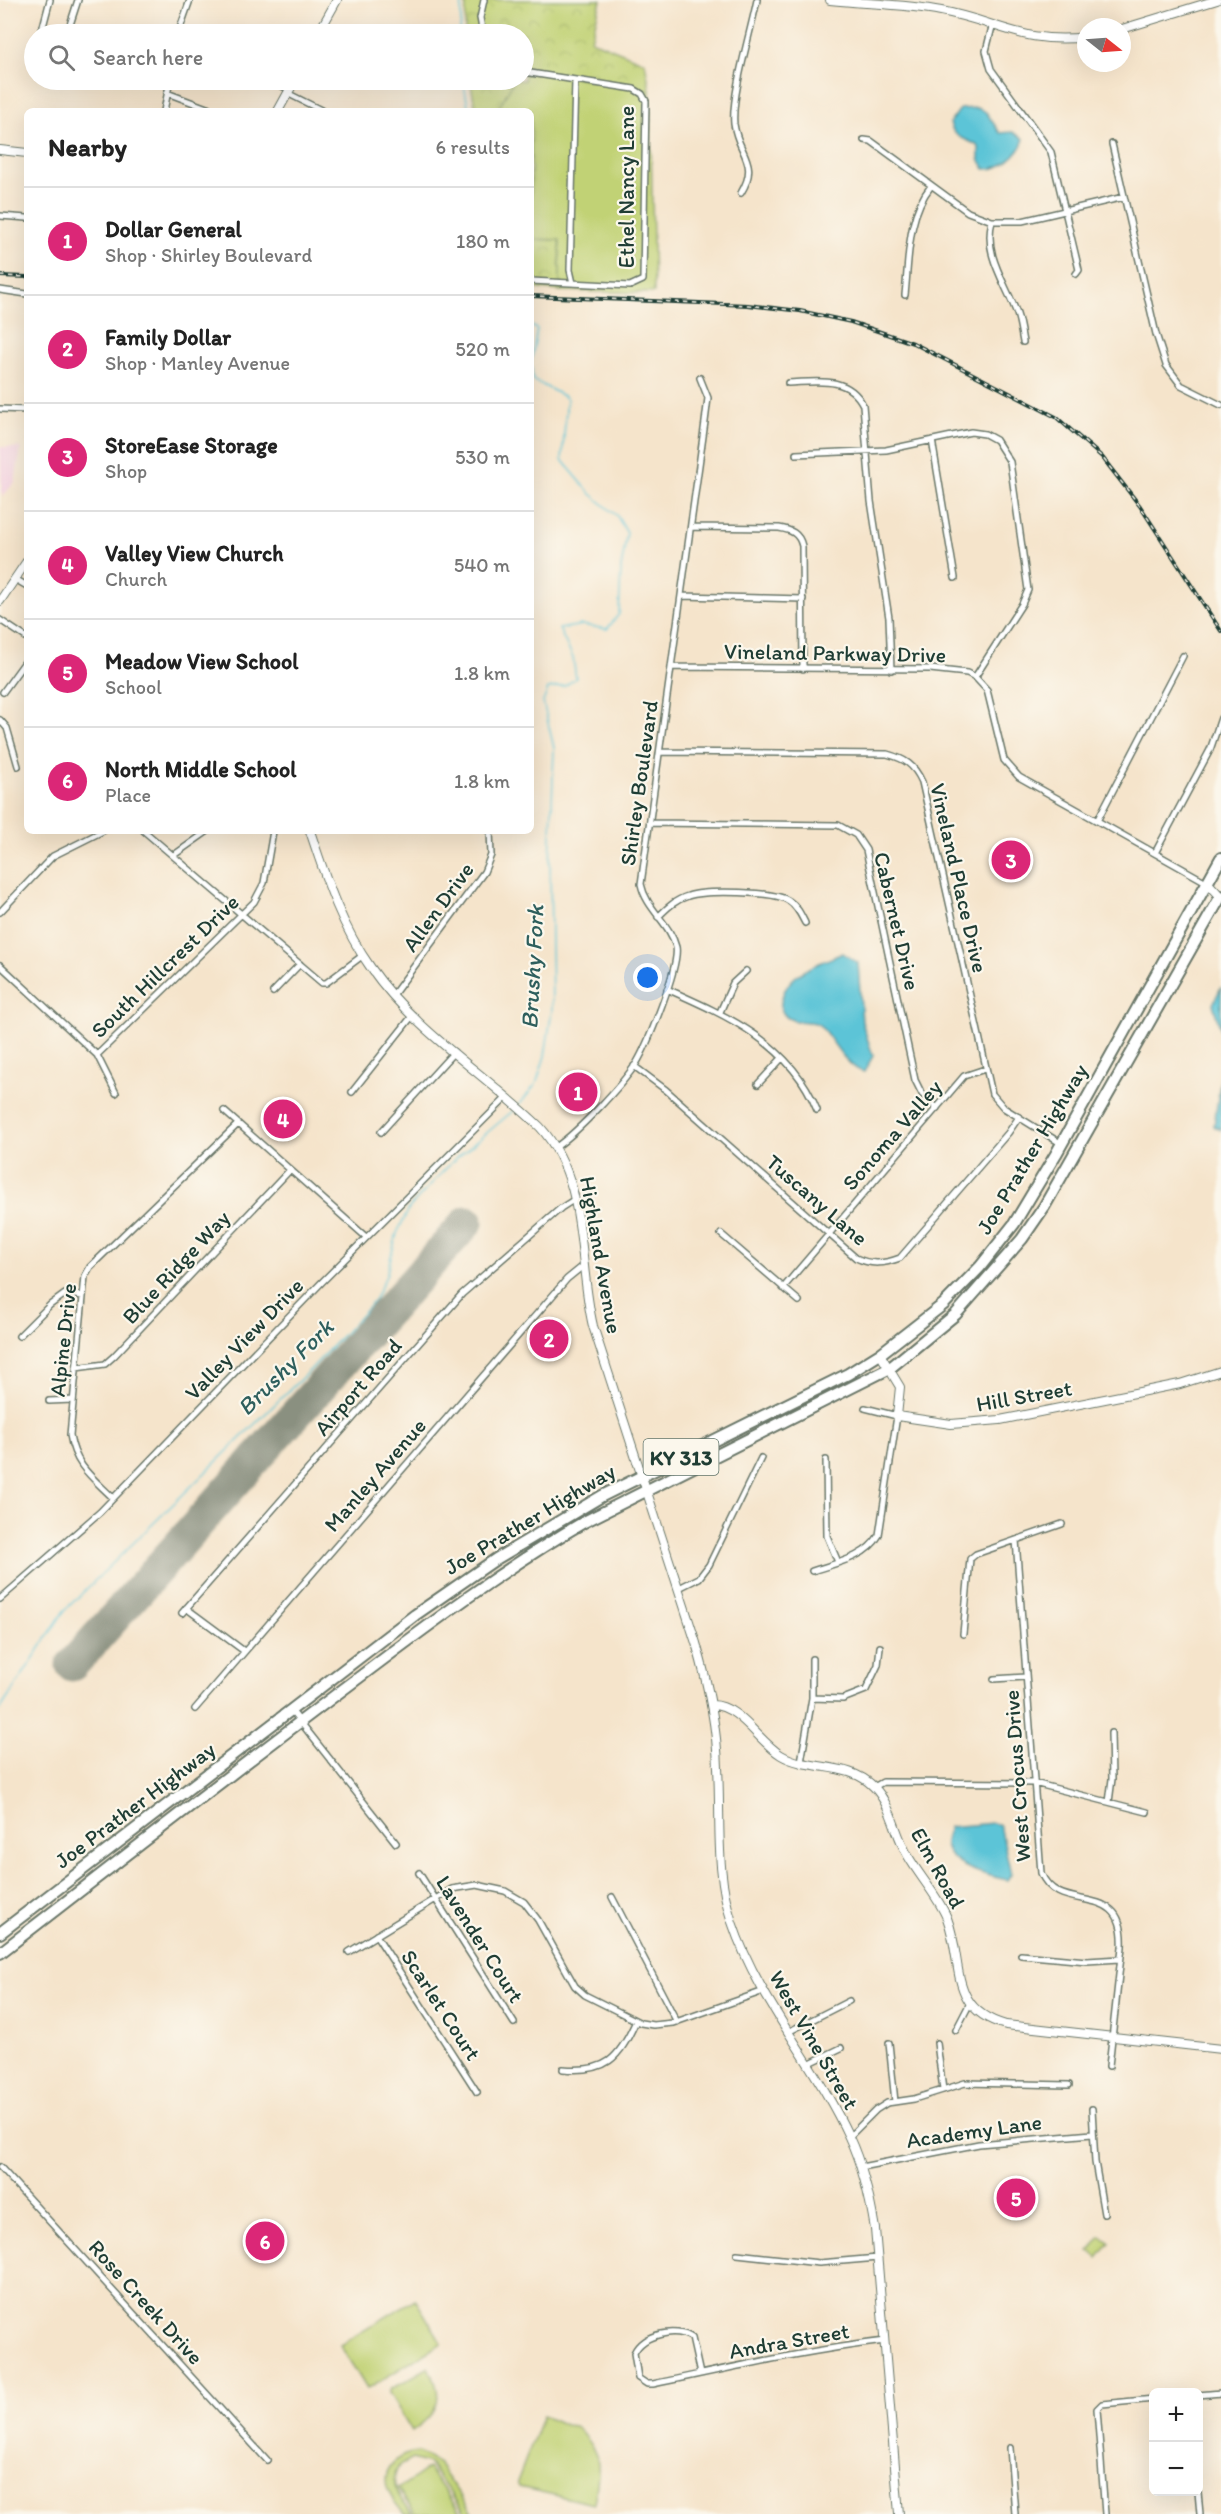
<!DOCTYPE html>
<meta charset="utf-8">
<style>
body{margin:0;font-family:Itim,sans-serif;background:#f6f6f6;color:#222}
.controls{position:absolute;right:18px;bottom:18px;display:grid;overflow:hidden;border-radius:9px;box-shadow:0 6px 24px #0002}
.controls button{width:54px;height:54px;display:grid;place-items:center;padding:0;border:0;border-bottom:2px solid #e0e0e0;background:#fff;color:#222;font:30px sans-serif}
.compass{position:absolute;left:1077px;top:18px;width:54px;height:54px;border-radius:50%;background:#fff;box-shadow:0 6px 24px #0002;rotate:107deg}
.you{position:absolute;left:648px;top:978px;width:21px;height:21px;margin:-15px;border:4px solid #fff;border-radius:50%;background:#1a73e8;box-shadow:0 0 0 9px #1a73e833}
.badge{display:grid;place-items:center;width:39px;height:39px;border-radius:50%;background:#db2777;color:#fff;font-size:20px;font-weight:700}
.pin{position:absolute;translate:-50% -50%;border:3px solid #fff;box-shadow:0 2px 6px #0006}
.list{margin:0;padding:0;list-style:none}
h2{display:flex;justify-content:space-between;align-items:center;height:78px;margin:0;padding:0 24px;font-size:26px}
h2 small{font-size:20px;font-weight:400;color:#767676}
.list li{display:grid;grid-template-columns:39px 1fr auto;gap:18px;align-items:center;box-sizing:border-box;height:108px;padding:0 24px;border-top:2px solid #e0e0e0}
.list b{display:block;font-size:22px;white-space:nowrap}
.list p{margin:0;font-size:20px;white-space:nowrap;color:#767676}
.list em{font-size:20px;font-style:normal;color:#767676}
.icon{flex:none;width:33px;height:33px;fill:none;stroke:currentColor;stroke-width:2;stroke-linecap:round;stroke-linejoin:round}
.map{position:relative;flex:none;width:1221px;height:2514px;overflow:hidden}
.search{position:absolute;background:#fff;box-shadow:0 6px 24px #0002;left:24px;top:24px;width:510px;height:66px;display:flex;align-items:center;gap:15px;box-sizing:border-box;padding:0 21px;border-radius:33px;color:#767676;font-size:22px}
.panel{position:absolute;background:#fff;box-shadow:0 6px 24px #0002;left:24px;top:108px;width:510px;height:726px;border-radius:9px}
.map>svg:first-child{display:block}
</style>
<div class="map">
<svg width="1221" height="2514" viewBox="0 0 1221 2514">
<defs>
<pattern id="park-crowns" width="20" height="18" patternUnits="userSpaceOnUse" patternTransform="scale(1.5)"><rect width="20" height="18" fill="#c1d274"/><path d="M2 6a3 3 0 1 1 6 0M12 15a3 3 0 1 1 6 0" fill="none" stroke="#a5b565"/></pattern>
</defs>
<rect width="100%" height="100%" fill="#fbf7ec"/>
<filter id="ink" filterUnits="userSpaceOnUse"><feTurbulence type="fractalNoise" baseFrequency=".0167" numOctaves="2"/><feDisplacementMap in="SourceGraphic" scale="12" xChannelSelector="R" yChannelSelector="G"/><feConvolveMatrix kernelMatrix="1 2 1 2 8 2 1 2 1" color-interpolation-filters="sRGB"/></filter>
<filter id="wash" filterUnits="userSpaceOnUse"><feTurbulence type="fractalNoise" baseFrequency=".008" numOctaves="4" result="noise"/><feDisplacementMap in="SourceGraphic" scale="24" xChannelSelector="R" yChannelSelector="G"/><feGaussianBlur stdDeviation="1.35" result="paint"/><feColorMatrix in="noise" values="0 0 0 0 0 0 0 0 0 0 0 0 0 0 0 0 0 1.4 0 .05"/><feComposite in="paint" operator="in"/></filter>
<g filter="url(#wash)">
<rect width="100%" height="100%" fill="#f5e4cb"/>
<path fill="#f3cfdf" d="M0,447L21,448L15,482L2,497Z"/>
<path fill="url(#park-crowns)" stroke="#708854" stroke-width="1.5" d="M466,0H601L591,40L645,62L650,90L524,68V34H465Z
M470,80H514L497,111H476Z
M531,239L560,240V291L531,288Z
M1101,2236L1110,2243L1098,2258L1089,2251Z"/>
<path fill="#c1d274" stroke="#708854" stroke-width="1.5" d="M524,68L650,90L654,293L560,291V240L531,239V111H497L514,80H524Z
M415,2299L442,2343L367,2389L340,2345Z
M429,2367C444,2398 441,2411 412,2431L389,2393L391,2389Z
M543,2415L565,2425L575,2426C604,2456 600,2465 594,2504L519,2487L517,2482Z
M419,2452L438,2464L473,2514H465L429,2464L412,2459L399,2466C387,2485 401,2499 412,2514H404C398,2506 391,2499 388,2490C380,2468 399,2453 419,2452Z
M428,2468L461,2514H415L398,2489Z"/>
<path fill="#5bc4d7" stroke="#3d8086" stroke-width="1.5" d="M977,108L986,112L1000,133L1013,132L1024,139C1019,155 1001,170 985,169L979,159V147C967,137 955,141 950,123L960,109Z
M843,953L858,963L862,1022L873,1056L864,1072C847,1068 834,1042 823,1029C815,1018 804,1024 793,1020C785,1018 780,1011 781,1003C785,972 819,964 843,953Z
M1221,987V1031L1213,1004Z
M1221,1076V1130L1214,1126Z
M993,1823L1000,1825L1011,1874L1007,1880C989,1876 949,1867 945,1845C944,1840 948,1832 949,1827Z"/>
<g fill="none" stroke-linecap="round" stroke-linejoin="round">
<path stroke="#5bc4d7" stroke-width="1.5" d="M460,34L462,0
M463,80L469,111
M520,1104L536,1084L545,1056L552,1010L550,864L554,748L543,702L548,689L565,686L576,678L573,658L559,629L582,625L607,629L619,614L621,568L627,533L617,516L591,494L562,460L567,398L533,380L531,363L537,329L531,326
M0,1710L64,1611L311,1369L374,1301L386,1276L397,1233L410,1207L452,1162L514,1110"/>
<path stroke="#8a9080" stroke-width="33" d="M72,1665L467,1222"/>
</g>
</g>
<g filter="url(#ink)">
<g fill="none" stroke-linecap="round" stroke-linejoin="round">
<g stroke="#6a7769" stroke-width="8">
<path id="street" d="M992,27L986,51L991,69L1051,152L1079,270L1076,274
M41,34L50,0
M67,34L78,0
M178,34L190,0
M483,34L480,18L484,0
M524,72L634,89L642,94L646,101L643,280L630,286L531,281
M268,80L289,89
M167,93L215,111
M287,93L321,110
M164,111L170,80
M864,140L871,141L968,212L992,221H1022L1124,197
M1112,144L1156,334L1166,365L1181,385L1221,405
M741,193C760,162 738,154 734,124C731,96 751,31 757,0
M0,216L27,218
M992,221C983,255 1006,283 1017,314C1020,323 1021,332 1023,342
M573,283L570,270L575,81
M0,290L27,294
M905,295C909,258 907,216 931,186
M788,383C816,382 848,375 863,405L871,501L889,618L891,670
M0,409L27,410
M932,440L955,578
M796,454L886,450L971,432L985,434L996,440L1010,462L1028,590L1022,604L975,677
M692,527L779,528C791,530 799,533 802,546L803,669
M15,579L27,586
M682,596L803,599
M0,620L27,638
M672,667L930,669L967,673L975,677L987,690L1004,760L1019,777L1208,883
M3,692L27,659
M0,720L7,728L18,766
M660,752L887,754C905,759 914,764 922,782L992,1094L1004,1108L1062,1144
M1097,821L1183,656
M650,823L838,825L856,835L866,850L915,1080L922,1094L937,1108
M144,831L322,983H326L362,956
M1155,853L1210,750L1221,718
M174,855L208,831
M0,912L53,856L103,831
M658,917C667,908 675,900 688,896C705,890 775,891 789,901C797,906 801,915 805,923
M0,965L97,1055L116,1093
M667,989C728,1016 791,1044 817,1110
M273,992L300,964
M393,995L484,872L491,855L490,831
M720,1012L733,983L746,971
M97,1055L254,902L264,883L273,831
M634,1066L666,1090L856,1258C871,1265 884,1264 900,1258L1008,1133L1019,1117
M758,1084L782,1058
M352,1092L413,1015
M224,1111L366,1237
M381,1132L454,1052
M556,1147C579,1131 620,1087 636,1064C647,1046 680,966 676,947C670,923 646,909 641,884L705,422L708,398L700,378
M721,1234L799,1301
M783,1288L964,1076L985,1069
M19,1336L50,1305L65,1294L83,1296
M76,1368L105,1364L114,1356L290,1170
M49,1401L73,1400
M826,1460L827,1536L838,1562
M113,1498C92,1477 75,1466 70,1435L85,1276L90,1267L238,1124
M1016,1540L1041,1873C1059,1918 1126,1877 1122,1947L1109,2066
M812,1571C836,1563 866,1558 879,1535L897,1416L865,1408
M679,1588L699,1578L709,1565L761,1458
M0,1599L100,1512L322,1282L507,1097
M186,1608L244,1651
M182,1613L462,1294L561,1208L575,1199
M963,1634L970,1559L976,1554L1062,1524
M994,1679L1026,1677
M812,1698L843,1699L866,1690L878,1665L880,1647
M195,1709L567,1279L583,1266
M291,1710L396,1843
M801,1762L812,1698V1659
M874,1787L883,1782L1034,1783L1147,1812
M1109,1802L1112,1779L1111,1733
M419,1873L514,2023
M612,1897L677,2022
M376,1935L477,2092
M349,1952L452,1889L477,1885L505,1891L524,1902L538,1920L575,1986L585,1995L641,2023L653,2025L673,2023L764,1991
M1021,1955L1087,1961L1120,1959
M956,2030L970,2003
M788,2032L849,2001
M889,2043L895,2102
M937,2043L943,2090
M808,2064L841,2048
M563,2069C606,2073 619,2059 636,2021
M1092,2109L1095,2162L1104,2214
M849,2137L876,2110L887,2103L914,2099L965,2083L1069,2085
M0,2167L267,2460
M861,2167L979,2144L1092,2134
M737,2254L819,2263L878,2258
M700,2374L692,2338C676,2327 643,2334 634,2353L638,2378L647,2384H653C730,2368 807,2350 885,2341
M1198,2395L1221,2393
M1010,2448L1015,2514
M1198,2492L1200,2514
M1105,2514L1097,2409L1102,2404L1154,2399"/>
</g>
<g stroke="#6a7769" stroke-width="10">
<path id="secondary" d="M830,0C867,4 905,4 941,11C997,21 1024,45 1086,37
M1122,29L1217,0
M318,34L337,0
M278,111L295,80
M0,150L27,153
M0,601L27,561
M310,831C326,879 341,926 371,968C415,1031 485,1074 540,1127C589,1181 577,1259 593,1326L696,1643C708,1684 717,1725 718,1768C721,1820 715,1872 732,1922C758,2000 815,2063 849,2137C863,2167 870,2198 875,2229L899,2514
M1208,883L1221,897
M880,1354L900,1387L897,1416L951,1424L1000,1420L1180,1384L1221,1371
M712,1705C739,1705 759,1742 781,1755C810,1772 849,1761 874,1787C892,1806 895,1834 908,1856C920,1877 938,1896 947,1918C964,1962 947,2009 1006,2025L1221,2049"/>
</g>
<g stroke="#6a7769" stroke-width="14">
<path id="highway" d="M0,1933L415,1615L496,1559L602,1496L848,1374L880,1354L944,1304L980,1267L1014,1224L1056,1154L1221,858
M0,1953C117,1862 234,1771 353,1682C427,1626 503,1569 584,1522L890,1368L956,1314L1022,1239L1044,1207L1221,896"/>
</g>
<use href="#street" stroke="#fff" stroke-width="5"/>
<use href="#secondary" stroke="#fff" stroke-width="8"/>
<use href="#highway" stroke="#fff" stroke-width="10"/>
<g stroke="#1f3d34" stroke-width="4">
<path id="rail" d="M0,276L27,277
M531,296L748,305L800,311L851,322L913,343L1056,417L1102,457L1140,506L1221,631"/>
</g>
<use href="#rail" stroke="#fbf7ec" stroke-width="1.5" stroke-dasharray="4.5" stroke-linecap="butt"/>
</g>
</g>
<g text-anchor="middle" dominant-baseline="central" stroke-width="4.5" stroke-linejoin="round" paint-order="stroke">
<rect fill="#fbf7ec" stroke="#61756b" stroke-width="1.5" x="643.5" y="1439" width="75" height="36" rx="4.5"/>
<g font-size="21" font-weight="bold" fill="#1f3d34">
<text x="681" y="1457">KY 313</text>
</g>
<g font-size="22" fill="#1f3d34" stroke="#fbf7ec">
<text transform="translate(626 187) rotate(-90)">Ethel Nancy Lane</text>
<text transform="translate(835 653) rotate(1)">Vineland Parkway Drive</text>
<text transform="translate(639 783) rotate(-82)">Shirley Boulevard</text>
<text transform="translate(959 878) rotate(77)">Vineland Place Drive</text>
<text transform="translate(438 907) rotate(-54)">Allen Drive</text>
<text transform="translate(897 921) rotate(77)">Cabernet Drive</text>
<text transform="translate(165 966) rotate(-44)">South Hillcrest Drive</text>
<text transform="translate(892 1135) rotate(-49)">Sonoma Valley</text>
<text transform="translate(1032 1149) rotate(-59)">Joe Prather Highway</text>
<text transform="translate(817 1200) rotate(41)">Tuscany Lane</text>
<text transform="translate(601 1255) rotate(80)">Highland Avenue</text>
<text transform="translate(176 1267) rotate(-47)">Blue Ridge Way</text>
<text transform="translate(244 1339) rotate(-46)">Valley View Drive</text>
<text transform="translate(63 1340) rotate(-84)">Alpine Drive</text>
<text transform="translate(358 1387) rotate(-49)">Airport Road</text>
<text transform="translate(1024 1396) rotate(-10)">Hill Street</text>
<text transform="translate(375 1475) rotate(-49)">Manley Avenue</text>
<text transform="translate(530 1519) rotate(-31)">Joe Prather Highway</text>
<text transform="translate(1017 1776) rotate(-94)">West Crocus Drive</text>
<text transform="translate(135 1805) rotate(-37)">Joe Prather Highway</text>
<text transform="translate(938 1868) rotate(61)">Elm Road</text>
<text transform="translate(480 1939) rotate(58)">Lavender Court</text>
<text transform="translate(441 2005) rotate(57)">Scarlet Court</text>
<text transform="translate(814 2040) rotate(60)">West Vine Street</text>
<text transform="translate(974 2131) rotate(-8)">Academy Lane</text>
<text transform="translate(146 2302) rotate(48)">Rose Creek Drive</text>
<text transform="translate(789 2341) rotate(-10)">Andra Street</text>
</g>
<g font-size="24" font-style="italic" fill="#2e5f5d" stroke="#fbf7ec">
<text transform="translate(532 967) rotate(-87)">Brushy Fork</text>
<text transform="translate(285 1367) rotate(-45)">Brushy Fork</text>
</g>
</g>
</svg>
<div class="controls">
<button>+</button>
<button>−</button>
</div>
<svg class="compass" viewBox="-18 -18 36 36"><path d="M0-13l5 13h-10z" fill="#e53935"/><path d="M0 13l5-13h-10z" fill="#767676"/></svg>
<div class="you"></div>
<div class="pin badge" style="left:578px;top:1092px">1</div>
<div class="pin badge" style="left:549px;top:1339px">2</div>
<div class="pin badge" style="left:1011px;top:860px">3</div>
<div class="pin badge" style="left:283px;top:1119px">4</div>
<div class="pin badge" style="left:1016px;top:2198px">5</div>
<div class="pin badge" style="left:265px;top:2241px">6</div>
<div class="search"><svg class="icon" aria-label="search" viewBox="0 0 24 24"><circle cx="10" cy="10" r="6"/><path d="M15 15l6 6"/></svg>Search here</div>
<section class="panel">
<h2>Nearby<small>6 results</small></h2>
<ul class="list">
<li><span class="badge">1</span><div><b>Dollar General</b><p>Shop · Shirley Boulevard</p></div><em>180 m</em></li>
<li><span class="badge">2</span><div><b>Family Dollar</b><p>Shop · Manley Avenue</p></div><em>520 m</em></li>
<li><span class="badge">3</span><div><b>StoreEase Storage</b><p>Shop</p></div><em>530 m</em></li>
<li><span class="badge">4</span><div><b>Valley View Church</b><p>Church</p></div><em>540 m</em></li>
<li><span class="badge">5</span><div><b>Meadow View School</b><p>School</p></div><em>1.8 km</em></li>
<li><span class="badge">6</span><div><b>North Middle School</b><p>Place</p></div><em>1.8 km</em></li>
</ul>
</section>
</div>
